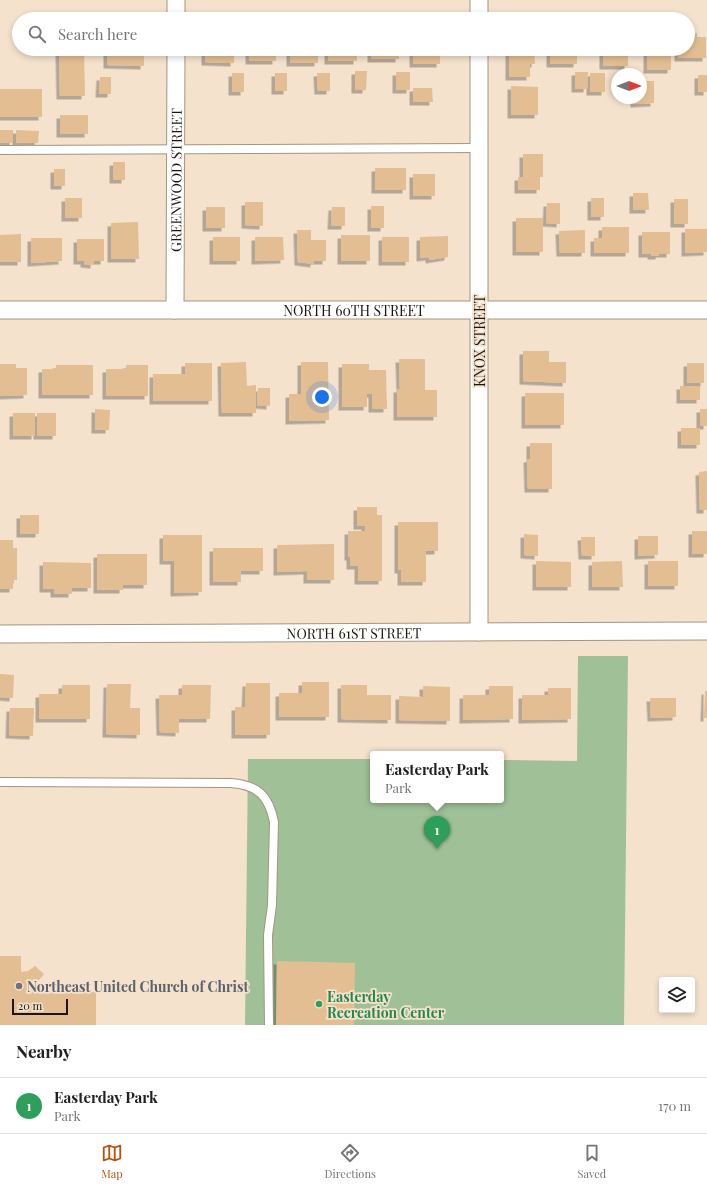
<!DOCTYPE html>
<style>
body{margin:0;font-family:"Playfair Display",serif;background:#f2f2f2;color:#202124}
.controls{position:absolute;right:12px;bottom:12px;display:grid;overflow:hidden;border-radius:4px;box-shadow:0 2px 6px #0003}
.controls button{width:36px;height:36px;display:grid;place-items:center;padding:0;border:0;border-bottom:1px solid #e0e0e0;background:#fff;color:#202124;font:20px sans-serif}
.compass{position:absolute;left:611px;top:68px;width:36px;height:36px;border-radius:50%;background:#fff;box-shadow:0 2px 6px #0003;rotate:90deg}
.scale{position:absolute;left:12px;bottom:10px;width:56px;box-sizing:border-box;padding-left:4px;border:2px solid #1b150e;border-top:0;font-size:11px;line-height:14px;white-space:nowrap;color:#1b150e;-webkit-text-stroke:3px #f4e2cd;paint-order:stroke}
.you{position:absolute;left:322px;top:397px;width:14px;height:14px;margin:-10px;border:3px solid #fff;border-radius:50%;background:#1a73e8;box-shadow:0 0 0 6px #1a73e833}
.badge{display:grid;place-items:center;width:26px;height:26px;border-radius:50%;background:#b45309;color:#fff;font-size:13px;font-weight:700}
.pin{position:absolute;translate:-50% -33px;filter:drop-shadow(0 1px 2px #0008)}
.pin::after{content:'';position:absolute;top:21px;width:14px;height:12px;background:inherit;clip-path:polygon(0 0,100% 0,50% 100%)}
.popup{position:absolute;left:370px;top:751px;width:134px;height:52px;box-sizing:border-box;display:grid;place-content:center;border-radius:4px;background:#fff;filter:drop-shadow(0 1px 3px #0005);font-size:13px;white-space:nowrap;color:#757577}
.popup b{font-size:15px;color:#202124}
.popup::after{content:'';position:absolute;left:50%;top:100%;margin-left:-8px;border:8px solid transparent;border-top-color:#fff}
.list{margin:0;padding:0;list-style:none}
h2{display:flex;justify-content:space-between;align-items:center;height:52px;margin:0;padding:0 16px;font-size:17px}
h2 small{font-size:13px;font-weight:400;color:#757577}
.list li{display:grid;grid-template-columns:26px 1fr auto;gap:12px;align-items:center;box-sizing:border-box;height:56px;padding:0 16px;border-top:1px solid #e0e0e0}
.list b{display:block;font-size:15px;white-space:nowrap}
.list p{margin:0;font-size:13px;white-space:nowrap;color:#757577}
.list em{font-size:13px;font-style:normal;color:#757577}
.icon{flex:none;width:22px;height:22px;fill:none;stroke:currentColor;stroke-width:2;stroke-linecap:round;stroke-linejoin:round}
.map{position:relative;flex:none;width:707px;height:1025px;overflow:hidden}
.search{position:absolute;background:#fff;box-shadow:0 2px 6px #0003;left:12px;right:12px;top:12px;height:44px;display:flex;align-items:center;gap:10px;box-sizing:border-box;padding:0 14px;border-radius:22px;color:#757577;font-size:15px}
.sheet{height:108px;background:#fff}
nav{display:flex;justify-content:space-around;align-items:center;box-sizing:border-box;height:56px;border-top:1px solid #e0e0e0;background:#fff;font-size:11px;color:#757577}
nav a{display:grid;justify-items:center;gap:2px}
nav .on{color:#b45309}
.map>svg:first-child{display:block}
</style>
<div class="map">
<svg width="707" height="1025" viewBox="0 0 707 1025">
<defs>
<filter id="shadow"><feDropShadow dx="-3.5" dy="3.5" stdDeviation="0" flood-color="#0004"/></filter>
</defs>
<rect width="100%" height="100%" fill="#f4e2cd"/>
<path fill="#a0c198" d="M578,656H628L624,1025H245L248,759H373V800H501V760L577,761Z"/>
<path fill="#e3be92" filter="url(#shadow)" d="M688,33H697V37H706V58H678V49H688Z
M61,49H84L85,96H60L59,50Z
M107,49H144V66L107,65Z
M205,49H234V63L205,62Z
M249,49H276V61H249Z
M290,49H318V63H290Z
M328,49H357V61H328Z
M371,49H399V59H371Z
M413,49H440V64H413Z
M509,49H534L535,64H530V77H509Z
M550,49H577V64H550Z
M603,49H628V66H603Z
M641,49H671V70H647V51H641Z
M355,71H367L366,90H355Z
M396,72H410V90H396Z
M575,72H588L587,89H575Z
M232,73H244V92H232Z
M275,73H287V91H275Z
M317,73H330V91H318Z
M590,73H605V92H590Z
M698,75H707V92H698Z
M100,77H111V94H99Z
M641,81H654V103L634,104V98H641Z
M511,86L538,87V115H511Z
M413,88H432L433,102H413Z
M0,89H42V117H0Z
M60,115H88V134H60Z
M0,130H13V143H0Z
M16,130L39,131L38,143H16Z
M523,154H543V177H540V190H518V177H523Z
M113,162H125V180H113Z
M375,168H406V190H375Z
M54,169H65V186H54Z
M413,174H435V196H413Z
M633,193H648L649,210H633Z
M65,198H82V218H65Z
M591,198H604V217H591Z
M674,199H688V224H674Z
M245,202H263V226L245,225Z
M547,203H560V224L546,223Z
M371,206H384V228H371Z
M206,207H225V228H206Z
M332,207H345V226H331Z
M516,218H543V252H516Z
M138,222L139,259H111V223Z
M602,227H629V253H594V238H602Z
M685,229H707V252L685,253Z
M297,230H311V240H326V261H314V264L298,262Z
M585,230V253H560L559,231Z
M642,232H670V254H659V256H651V254H642Z
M21,234V262H0V235Z
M341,235H370V261H341Z
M448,236V257L429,260V257L420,258V237Z
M213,237H240V261H213Z
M255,237H283L284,260L255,261Z
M382,237H409V262H382Z
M31,238H62V261L31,263Z
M77,239H104V261H94V265L84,264V261H77Z
M523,351H549V362H566V383L523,381Z
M399,359H425V390H437V417H397V389H400Z
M246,362L247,386L256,385V413H222L221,363Z
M301,362H328L329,420L289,421V394H301Z
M185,363H212V401H153V374H185Z
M687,363H704V383H687Z
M0,364H16V368H27V395L0,396Z
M342,364H369V370H386L387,409H372V394H367V407H342Z
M56,365H93V395H42V369H56Z
M126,365H148V396H106V369H126Z
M680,386H700V400H680Z
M258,388H270V406L257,405Z
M525,393H564V425H525Z
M95,409L110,410L109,430H95Z
M700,409H707V426H700Z
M13,413H35V436H13Z
M37,413H56V436H37Z
M681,428H700V445H681Z
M530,443H552V489H528L527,459H530Z
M707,471V510H700L699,472Z
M357,507H377V515H382V581H358V566H350V557H348V531H365V526H357Z
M20,515H39V534H20Z
M398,522H438V551H426V582H401V570H398Z
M692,531H707V554H692Z
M524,534L538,535V556L524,555Z
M163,535H202V592L174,593V561H163Z
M638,536H658V555L638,556Z
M581,537H595V556H582Z
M0,540H13V548H17V580H13V589H0Z
M334,544V580H307V571L277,572V545Z
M213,548H263V571H241V582H213Z
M97,554H147V585H123V590H97Z
M536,561L571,562V587H536Z
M622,561L623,587H592V562Z
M648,561H678V586H648Z
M43,562L91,563V588H72V594H54V589H43Z
M0,674L14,675L13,698L0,697Z
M302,682H329V717H279V693H302Z
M246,683H270V735H235V707H245Z
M107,684H131L130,708H140V735L106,734Z
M62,685H90V719H39V694H62Z
M182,685H211L210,719H179V733L160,732L159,695H182Z
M341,685H367V695H391V720L341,719Z
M423,686L450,687V721L399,720V696L423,697Z
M489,686H513V719L463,720V695H489Z
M548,688H571V719L522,720V695H548Z
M705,691H707V718H704Z
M650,698H676V717L651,718Z
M10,708H34L33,736L9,735Z
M0,956H21V972L28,971L35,966L44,974L38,981L37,991L96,992V1025H0Z
M277,961L355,963L354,1025H276Z"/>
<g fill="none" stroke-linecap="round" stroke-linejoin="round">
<g stroke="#a59480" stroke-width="10">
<path id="service" d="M0,150L479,148
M0,782L231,783C258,785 269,796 274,822L272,905L268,935L269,1025"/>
</g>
<g stroke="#a59480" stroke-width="19">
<g id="minor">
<path d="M176,0V19"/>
<path d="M479,0V19"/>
<path id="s1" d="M0,310H707"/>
<path id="s2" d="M175,310L176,49"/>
<path d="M479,632V49"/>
<path id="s3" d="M0,634L707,631"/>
</g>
</g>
<use href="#service" stroke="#fff" stroke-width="8"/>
<use href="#minor" stroke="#fff" stroke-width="17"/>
</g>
<circle fill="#6b7280" stroke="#f4e2cd" stroke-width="1.5" cx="19" cy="986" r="4"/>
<circle fill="#2e9e5b" stroke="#f4e2cd" stroke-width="1.5" cx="319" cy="1004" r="4"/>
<g text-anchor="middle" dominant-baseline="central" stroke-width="3.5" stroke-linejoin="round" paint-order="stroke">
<g font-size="14" fill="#1b150e" stroke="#f4e2cd">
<text stroke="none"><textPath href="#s2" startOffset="130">GREENWOOD STREET</textPath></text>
<text stroke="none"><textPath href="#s1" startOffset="354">NORTH 60TH STREET</textPath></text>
<text transform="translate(479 341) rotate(-90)">KNOX STREET</text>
<text stroke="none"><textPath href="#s3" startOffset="354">NORTH 61ST STREET</textPath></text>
</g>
<g font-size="14" font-weight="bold" fill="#5b616d" stroke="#f4e2cd" text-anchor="start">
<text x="27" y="986">Northeast United Church of Christ</text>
</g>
<g font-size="14" font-weight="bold" fill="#27864d" stroke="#f4e2cd" text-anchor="start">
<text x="327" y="996">Easterday<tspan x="327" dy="16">Recreation Center</tspan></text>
</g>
</g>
</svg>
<div class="controls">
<button><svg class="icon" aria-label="layers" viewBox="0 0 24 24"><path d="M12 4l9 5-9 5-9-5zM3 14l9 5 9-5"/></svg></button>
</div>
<svg class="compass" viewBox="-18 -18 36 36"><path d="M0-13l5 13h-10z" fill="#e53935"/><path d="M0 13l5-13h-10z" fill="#757577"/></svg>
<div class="scale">20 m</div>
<div class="you"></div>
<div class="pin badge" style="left:437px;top:849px;background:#2e9e5b">1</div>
<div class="popup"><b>Easterday Park</b>Park</div>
<div class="search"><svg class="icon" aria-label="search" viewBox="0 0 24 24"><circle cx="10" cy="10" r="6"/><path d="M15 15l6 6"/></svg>Search here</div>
</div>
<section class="sheet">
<h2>Nearby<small></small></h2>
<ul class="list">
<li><span class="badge" style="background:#2e9e5b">1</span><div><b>Easterday Park</b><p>Park</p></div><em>170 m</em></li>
</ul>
</section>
<nav>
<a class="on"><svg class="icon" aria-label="map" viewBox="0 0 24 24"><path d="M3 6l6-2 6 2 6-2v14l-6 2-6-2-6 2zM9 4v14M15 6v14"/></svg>Map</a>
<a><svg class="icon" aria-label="directions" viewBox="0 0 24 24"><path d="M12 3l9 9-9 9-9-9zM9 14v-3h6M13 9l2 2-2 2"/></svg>Directions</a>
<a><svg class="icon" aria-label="saved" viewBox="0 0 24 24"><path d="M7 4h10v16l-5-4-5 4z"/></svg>Saved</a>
</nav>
